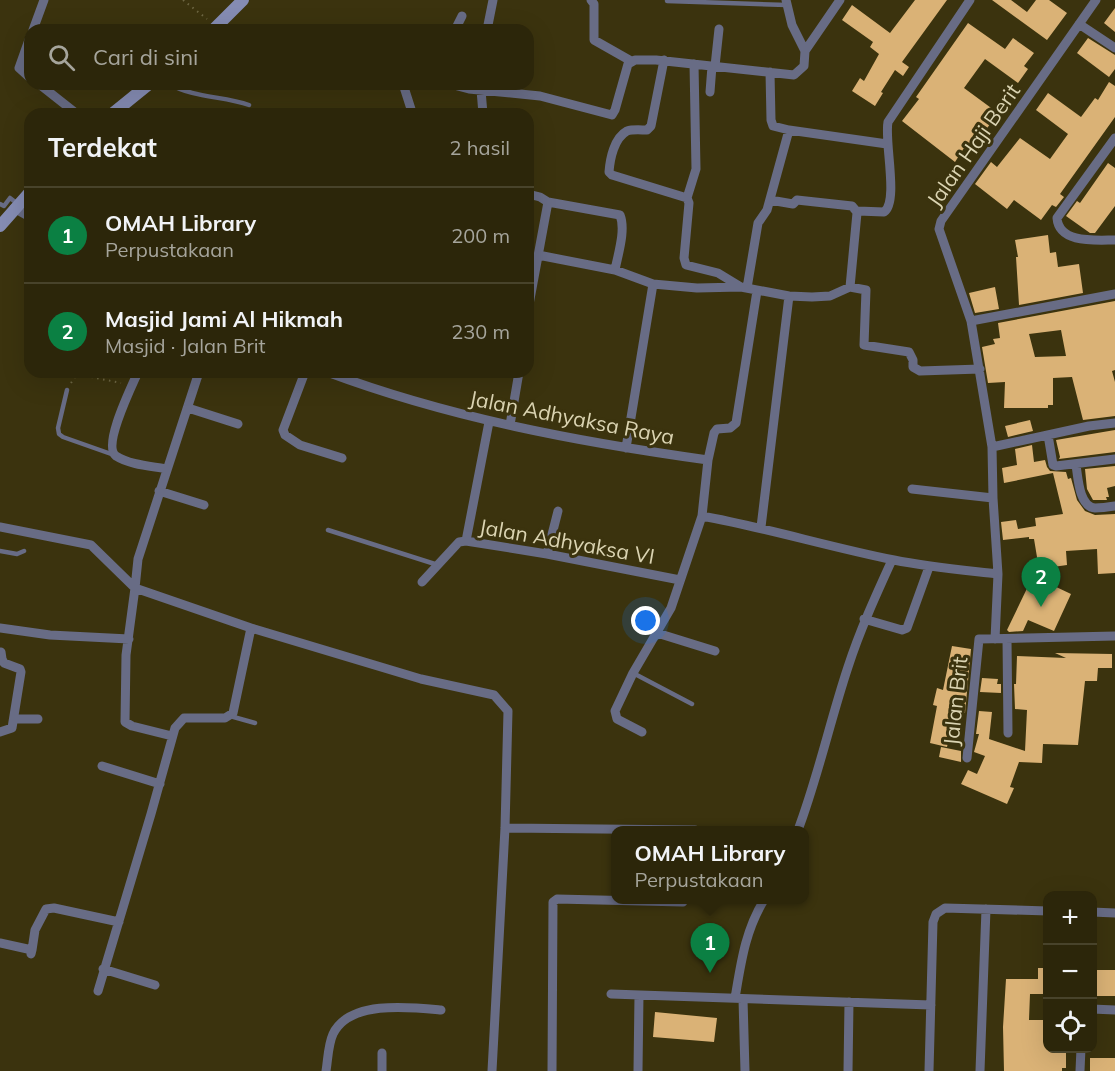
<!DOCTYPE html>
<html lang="id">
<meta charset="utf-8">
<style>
body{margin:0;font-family:Mulish,sans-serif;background:#383218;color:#f1f3f6}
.controls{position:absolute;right:18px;bottom:18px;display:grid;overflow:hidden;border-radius:12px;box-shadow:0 6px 24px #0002}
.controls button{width:54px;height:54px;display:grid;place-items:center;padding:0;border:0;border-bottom:2px solid #48432b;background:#2c260a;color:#f1f3f6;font:30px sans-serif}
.you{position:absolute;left:646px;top:621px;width:21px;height:21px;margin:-15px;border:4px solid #fff;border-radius:50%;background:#1a73e8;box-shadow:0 0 0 9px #1a73e833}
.badge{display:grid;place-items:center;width:39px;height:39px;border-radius:50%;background:#0b8043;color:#fff;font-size:20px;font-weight:700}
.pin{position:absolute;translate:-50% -50px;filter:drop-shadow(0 2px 3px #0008)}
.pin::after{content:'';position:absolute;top:32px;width:21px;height:18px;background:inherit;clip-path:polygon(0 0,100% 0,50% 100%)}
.popup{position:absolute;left:611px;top:826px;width:198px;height:78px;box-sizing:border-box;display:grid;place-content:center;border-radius:12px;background:#2c260a;filter:drop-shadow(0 2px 4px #0005);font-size:20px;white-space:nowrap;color:#a6a59c}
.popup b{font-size:22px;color:#f1f3f6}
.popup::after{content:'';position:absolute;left:50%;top:100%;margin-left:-12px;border:12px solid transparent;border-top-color:#2c260a}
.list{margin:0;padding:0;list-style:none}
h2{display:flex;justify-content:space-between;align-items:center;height:78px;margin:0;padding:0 24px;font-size:26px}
h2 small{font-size:20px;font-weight:400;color:#a6a59c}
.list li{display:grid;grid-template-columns:39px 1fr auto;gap:18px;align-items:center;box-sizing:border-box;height:96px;padding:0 24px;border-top:2px solid #48432b}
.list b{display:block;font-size:22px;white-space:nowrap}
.list p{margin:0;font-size:20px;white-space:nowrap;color:#a6a59c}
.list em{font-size:20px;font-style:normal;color:#a6a59c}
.icon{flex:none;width:33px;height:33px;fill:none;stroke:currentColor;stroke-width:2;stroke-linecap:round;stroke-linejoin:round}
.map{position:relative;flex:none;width:1115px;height:1071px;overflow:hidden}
.search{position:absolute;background:#2c260a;box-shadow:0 6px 24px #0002;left:24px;top:24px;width:510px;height:66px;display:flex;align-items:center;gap:15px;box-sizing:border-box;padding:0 21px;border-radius:18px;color:#a6a59c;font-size:22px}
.panel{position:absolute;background:#2c260a;box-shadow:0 6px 24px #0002;left:24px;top:108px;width:510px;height:270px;border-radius:18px}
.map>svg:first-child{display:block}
</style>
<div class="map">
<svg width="1115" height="1071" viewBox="0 0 1115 1071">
<rect width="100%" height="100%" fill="#3b330e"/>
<path fill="#dab276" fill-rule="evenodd" d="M915,0H947L902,62L909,67L903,76L895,70L881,92L883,93L875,106L852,91L860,78L864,81L879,54L870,47L873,42L842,20L852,5L890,33Z
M992,0H1011L1027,12L1036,0H1049L1067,13L1047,40Z
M1115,8V32L1104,23Z
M968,23L1005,49L1013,38L1034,53L1024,66L1028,69L1018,83L985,59L964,88L998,113L970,152L964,148L955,162L902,121L919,99L916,97Z
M1088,38L1115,55V69L1109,77L1077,53Z
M1109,82L1115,86V117L1060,194L1064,197L1056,207L1052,205L1041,220L1014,200L1007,209L975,184L991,162L997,167L1020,138L1050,159L1068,134L1036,110L1048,93L1081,117L1095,98L1098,100Z
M1108,163L1115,168V206L1095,233H1090L1066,216L1077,201L1080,203Z
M1048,235L1050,253L1056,252L1058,267L1079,264L1083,293L1019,305L1016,257H1018L1015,240Z
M995,287L999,309L975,313L969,293Z
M1115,301V370L1112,371L1115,382V416L1083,420L1072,377L1053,378V405H1048V408H1004L1005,382L988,383L982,347L995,344L993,339L1000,338L998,323ZM1061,330L1066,356L1035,357L1029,334Z
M1030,420L1033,431L1008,437L1005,426Z
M1115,430V452L1059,459L1060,457L1056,440Z
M1032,445L1034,462L1045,460L1047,467L1050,471L1066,472L1068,479L1071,478L1077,500L1085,511L1095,515L1115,514V573L1098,574L1097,549L1066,551L1067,565L1039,569L1034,539H1029V537L1003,540L1001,522L1016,520L1018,529L1036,526L1035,518L1063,514L1053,473L1004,483L1002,468L1017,465L1015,449Z
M1115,466V486L1107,488L1109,497H1106L1107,500H1093L1087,489L1085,469Z
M1033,576L1071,594L1054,631L1028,620L1023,631L1009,632L1007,630Z
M952,646L971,649L965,713L955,711L947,747L930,743L937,706L933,705L937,688L943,690Z
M1055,653L1112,654V668H1098L1097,681H1085L1078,745L1043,744L1042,763L1019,762L1010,787L1014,788L1007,804L961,784L968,770L977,774L985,756L974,752L979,734H976L979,711L992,712L989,739L1025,751L1027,710L1015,709L1014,684H1016L1017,656L1066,658Z
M982,678L998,679L997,684H1001V693L980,692Z
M941,747L961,751V762L939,757Z
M1038,968H1047V994H1030L1029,1020H1047V1048H1066V1068H1062V1071H1004L1003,1027L1006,979H1038Z
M1092,970H1115V996H1092Z
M655,1012L717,1018L714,1042L653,1037Z
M1090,1058H1115V1071H1090Z"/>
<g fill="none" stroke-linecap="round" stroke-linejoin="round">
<path stroke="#6e6743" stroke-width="2" stroke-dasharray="1.5 4.5" stroke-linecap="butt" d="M183,0L207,19
M71,383L75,377L81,375L121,383"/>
<path stroke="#686c85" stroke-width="4.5" d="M667,1L787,5
M170,84C193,98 224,96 249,105
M0,204L4,206L10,198L18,204
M67,390L58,428L59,434L63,437L114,455
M328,530L438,565
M0,551L17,554L24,551
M633,673L692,704
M230,716L255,723"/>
<path stroke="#686c85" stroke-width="9" d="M591,0L594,4V40L631,61
M786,0L792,25L805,51
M1079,24L1115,48
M33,30L44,0
M455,30L462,16
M487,30L493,0
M30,37L19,68L30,78
M664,60L651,126L647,130C641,130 633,129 627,131C614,138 610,159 609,172L612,175L687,198L689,203L684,258L686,265L718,273L741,287
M715,66L719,29
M770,72L771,120L773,126L789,130L887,144
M39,84L77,114
M403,84L411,109L409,114
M450,84L469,89L540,96L612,115L615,110L628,64L635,60H656L794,75L804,66L805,51L840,0
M481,90L483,114
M710,92L712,66
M1115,138L1057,218C1059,244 1096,240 1115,240
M528,194L540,197L548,202L620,215C626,230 618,254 615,270
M687,198L696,169L694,64
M770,200L793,204L797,200L852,206L857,212
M14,208L30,217
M538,255L615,270L653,284L697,288L741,287L789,296L812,297L830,296L850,287L866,290L864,345L909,352L913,360V367L920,371L980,369
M850,287L857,213L858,211L884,212C899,202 884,141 888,122L970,0
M747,288L758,223L767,210L789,130
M528,310L548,202
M971,321L1115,294
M138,372C132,386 102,446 116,456C130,465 151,466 167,469
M305,372L283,430L285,435L300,445L342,458
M327,372C450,418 579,442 708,460
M188,408L238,424
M489,422L466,541L547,554L680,580
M510,425L519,372
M1048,435L1053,465L1056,466L1115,459
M992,447L1089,426L1115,423
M626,448L653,284
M1076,465C1078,477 1079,507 1095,508C1101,508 1109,507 1115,506
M912,489L993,498
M159,491L204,505
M702,516C767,528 829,547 894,560C928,567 963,570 998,574
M0,527L91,545L135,588L126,655L125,722L132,726L172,736
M761,527L789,296
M547,554L558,511
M422,582L459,542L466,541
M864,619L902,630L907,628L929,567
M0,628L50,635L129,639
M251,628L421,679L494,695L508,711L505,828L492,1071
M657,633L715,651
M995,639L998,574L993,498L992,447L971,321L939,229L941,221L1096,0
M1007,639L1008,733
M14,719H38
M0,732L12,728L21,672L20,669L4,663L2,659L1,652
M642,732L617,719L615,711L633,673L671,608L702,516L708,460L714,433L717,429L730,428L736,423L757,291
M967,758L979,639L1115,636
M102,766L160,784
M505,828L695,830
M798,830C818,777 830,721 848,667C860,630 876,595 892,560
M1092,912L1115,913
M0,943L32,950L31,954
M32,950L35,930L46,909L54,908L119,922
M103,969L155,985
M98,991L151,814L175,728L184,718H225L233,713L251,628L135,588L138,559L199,372
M611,994L931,1005
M735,998C741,963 745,931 764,900
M743,999L745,1071
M1092,1009L1115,1010
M326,1071C328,1059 328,1045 333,1034C349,1000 410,1007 441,1010
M382,1071V1053
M552,1071L553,902L557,899L683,902
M638,1071L639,995
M848,1071L849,1002
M929,1071L933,922L936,914L945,908L1048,911
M980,1071L986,909
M1080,1071L1081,1048"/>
<path stroke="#858cb3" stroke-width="12" d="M213,30L243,0
M112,114L149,84
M0,226L30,192"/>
</g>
<g text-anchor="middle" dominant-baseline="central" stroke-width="6" stroke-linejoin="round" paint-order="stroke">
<g font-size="21" fill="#dbd4b2" stroke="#3b330e">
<text transform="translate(973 145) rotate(-55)">Jalan Haji Berit</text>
<text transform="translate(572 417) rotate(11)">Jalan Adhyaksa Raya</text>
<text transform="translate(567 541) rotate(10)">Jalan Adhyaksa VI</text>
<text transform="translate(955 701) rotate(-84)">Jalan Brit</text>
</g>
</g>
</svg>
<div class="controls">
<button>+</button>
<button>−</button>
<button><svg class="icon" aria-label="locate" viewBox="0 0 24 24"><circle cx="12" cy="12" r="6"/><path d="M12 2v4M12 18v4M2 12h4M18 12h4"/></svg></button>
</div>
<div class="you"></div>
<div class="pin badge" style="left:710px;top:973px">1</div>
<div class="popup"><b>OMAH Library</b>Perpustakaan</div>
<div class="pin badge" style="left:1041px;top:607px">2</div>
<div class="search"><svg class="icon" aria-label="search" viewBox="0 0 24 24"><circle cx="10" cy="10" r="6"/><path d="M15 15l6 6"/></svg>Cari di sini</div>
<section class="panel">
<h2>Terdekat<small>2 hasil</small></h2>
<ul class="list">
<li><span class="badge">1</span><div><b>OMAH Library</b><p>Perpustakaan</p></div><em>200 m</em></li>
<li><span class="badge">2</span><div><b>Masjid Jami Al Hikmah</b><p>Masjid · Jalan Brit</p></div><em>230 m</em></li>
</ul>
</section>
</div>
